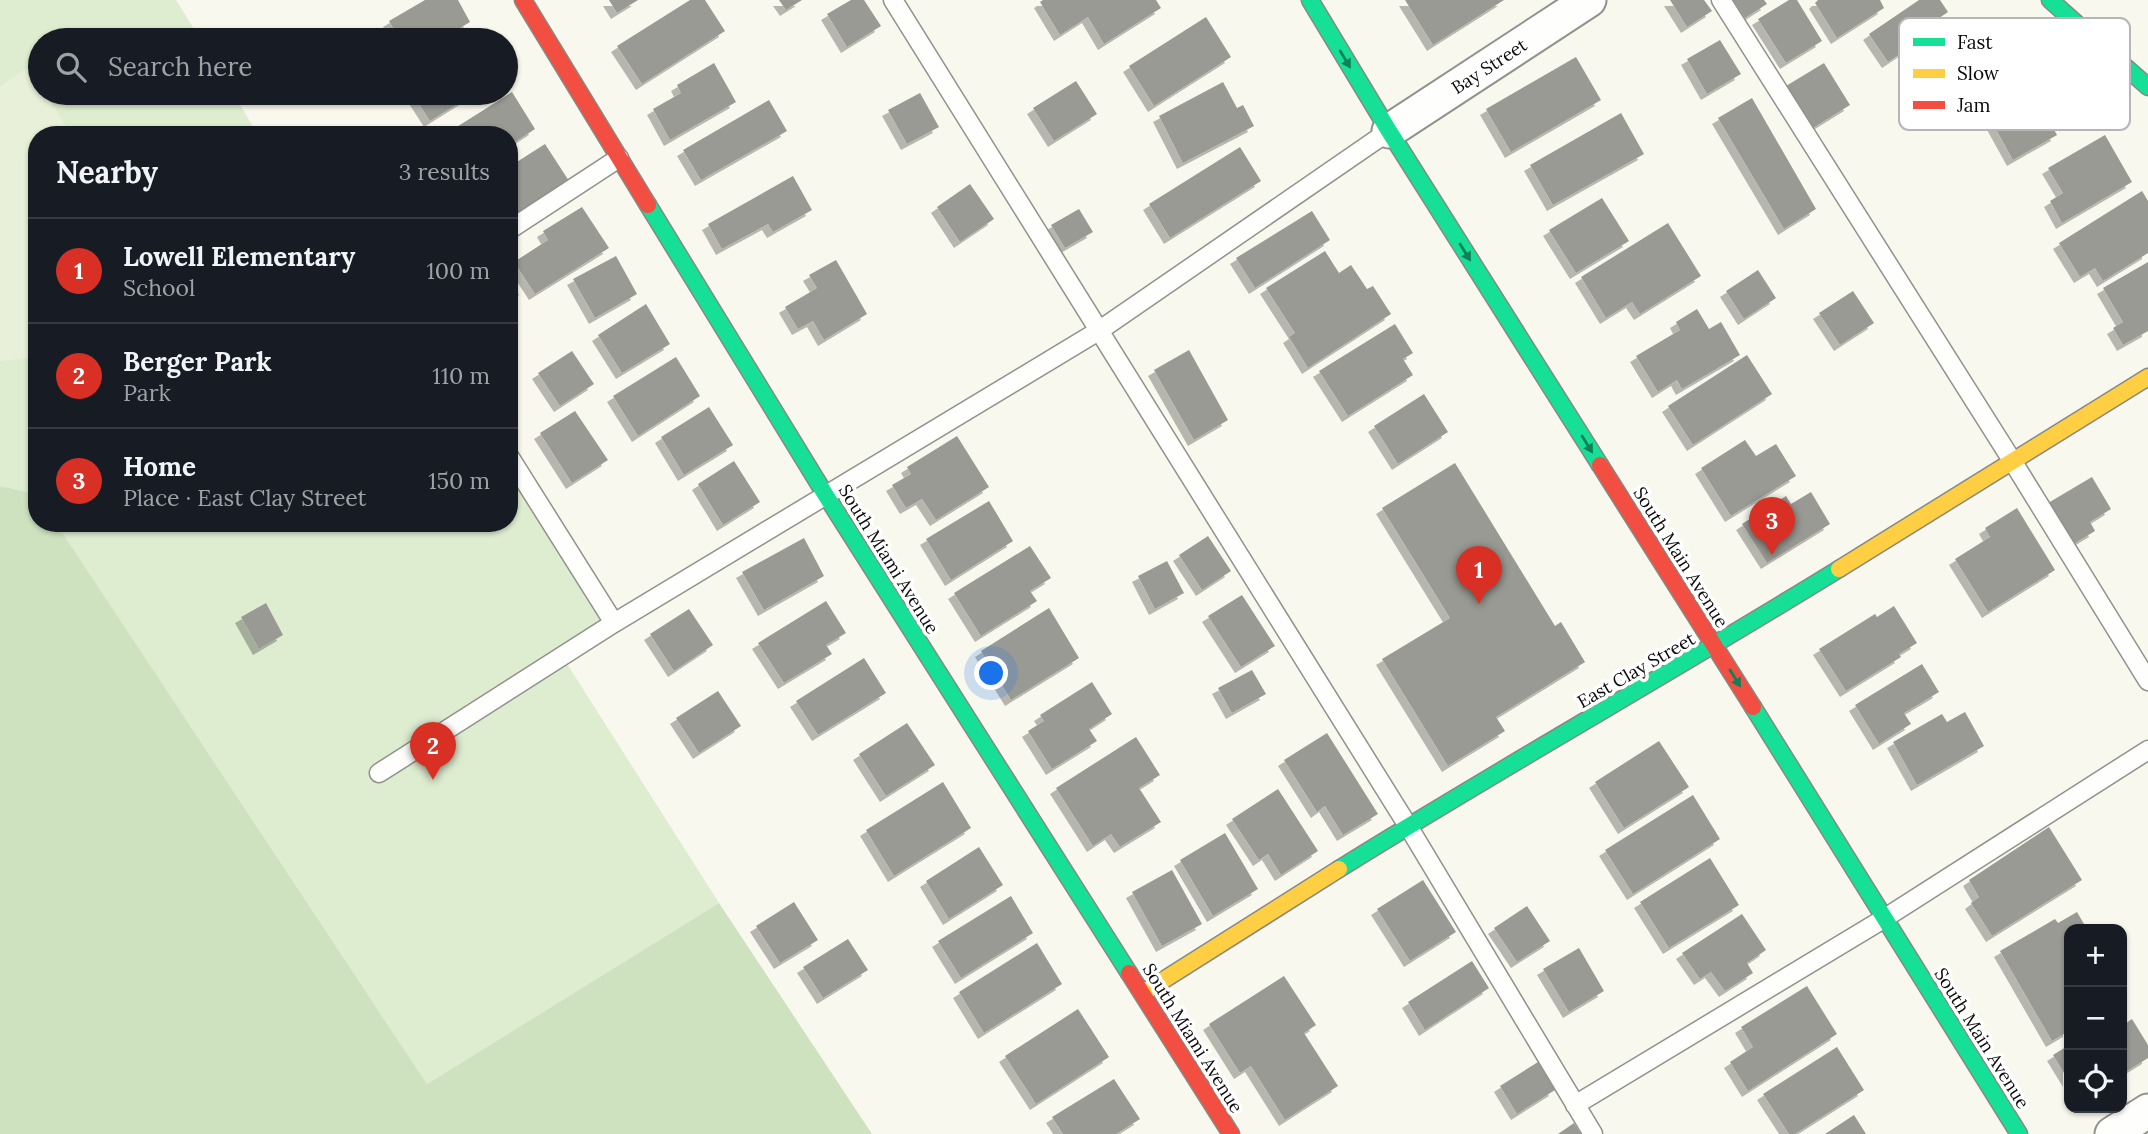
<!DOCTYPE html>
<meta charset="utf-8">
<style>
body{margin:0;font-family:Lora,serif;background:#20242c;color:#f1f3f6}
.controls{position:absolute;right:21px;bottom:21px;display:grid;overflow:hidden;border-radius:14px;box-shadow:0 2px 5px #0004}
.controls button{width:63px;height:63px;display:grid;place-items:center;padding:0;border:0;border-bottom:2px solid #363941;background:#171b24;color:#f1f3f6;font:35px sans-serif}
.you{position:absolute;left:992px;top:674px;width:24px;height:24px;margin:-18px;border:5px solid #fff;border-radius:50%;background:#1a73e8;box-shadow:0 0 0 10px #1a73e833}
.badge{display:grid;place-items:center;width:46px;height:46px;border-radius:50%;background:#d93025;color:#fff;font-size:23px;font-weight:700}
.pin{position:absolute;translate:-50% -58px;filter:drop-shadow(0 2px 4px #0008)}
.pin::after{content:'';position:absolute;top:37px;width:24px;height:21px;background:inherit;clip-path:polygon(0 0,100% 0,50% 100%)}
.list{margin:0;padding:0;list-style:none}
h2{display:flex;justify-content:space-between;align-items:center;height:91px;margin:0;padding:0 28px;font-size:30px}
h2 small{font-size:23px;font-weight:400;color:#9ea1a6}
.list li{display:grid;grid-template-columns:46px 1fr auto;gap:21px;align-items:center;box-sizing:border-box;height:105px;padding:0 28px;border-top:2px solid #363941}
.list b{display:block;font-size:26px;white-space:nowrap}
.list p{margin:0;font-size:23px;white-space:nowrap;color:#9ea1a6}
.list em{font-size:23px;font-style:normal;color:#9ea1a6}
.icon{flex:none;width:38px;height:38px;fill:none;stroke:currentColor;stroke-width:2;stroke-linecap:round;stroke-linejoin:round}
.map{position:relative;flex:none;width:2148px;height:1134px;overflow:hidden}
.search{position:absolute;background:#171b24;box-shadow:0 2px 5px #0004;left:28px;top:28px;width:490px;height:77px;display:flex;align-items:center;gap:18px;box-sizing:border-box;padding:0 24px;border-radius:38px;color:#9ea1a6;font-size:26px}
.panel{position:absolute;background:#171b24;box-shadow:0 2px 5px #0004;left:28px;top:126px;width:490px;height:406px;border-radius:28px}
.map>svg:first-child{display:block}
</style>
<div class="map">
<svg width="2148" height="1134" viewBox="0 0 2148 1134">
<defs>
<filter id="shadow"><feDropShadow dx="-6" dy="6" stdDeviation="0" flood-color="#0004"/></filter>
</defs>
<rect width="100%" height="100%" fill="#f8f8ee"/>
<path fill="#deecd0" d="M0,0H176L201,40H40V93H233L258,135H37V494L0,486Z
M509,456L614,623L562,656L719,903L427,1084L56,523H509Z"/>
<path fill="#cee2c0" d="M0,486L37,494V523H56L427,1084L719,903L872,1134H0Z"/>
<path fill="#e8f0da" d="M30,66L40,83V93H46L71,135H37V357L0,361V86Z"/>
<path fill="#9a9a94" filter="url(#shadow)" d="M425,0H458L470,22L440,40H400L389,21Z
M609,0H638L617,13Z
M690,0H705L725,31L642,84L617,46Z
M779,0H802L786,10Z
M851,0H864L881,26L847,47L827,14Z
M1043,0H1156L1161,8L1104,44L1088,17L1060,35L1040,2Z
M1405,0H1504L1433,45Z
M1670,0H1704L1712,11L1687,27Z
M1733,0H1764L1767,4L1745,18Z
M1789,0H1797L1822,41L1786,63L1758,19Z
M1818,0H1880L1884,8L1837,38L1815,3Z
M1919,0H1940L1948,12L1929,25L1933,32L1888,62L1869,34Z
M1206,17L1231,57L1154,106L1129,66Z
M1720,40L1741,74L1707,94L1687,59Z
M1576,57L1601,100L1511,152L1486,109Z
M714,63L736,102L670,140L653,109L681,93L677,85Z
M1824,63L1850,105L1813,128L1786,86Z
M1076,81L1097,114L1054,141L1033,108Z
M1223,82L1237,108L1243,105L1254,126L1183,163L1159,116Z
M512,92L535,129L509,146V135H455L452,130Z
M412,93H475L430,121Z
M920,93L939,127L907,144L888,110Z
M2036,97L2057,135L2013,160L1992,122Z
M1752,98L1816,209L1784,229L1718,118Z
M769,100L787,131L701,180L683,150Z
M1621,113L1644,154L1553,205L1530,165Z
M2105,135L2132,182L2062,223L2050,201L2063,193L2048,168Z
M545,144L569,181L509,220V167Z
M1240,147L1261,181L1170,238L1149,204Z
M793,176L812,210L773,232L768,224L722,249L708,224Z
M970,184L994,219L960,242L937,207Z
M2142,191L2148,201V253L2103,281L2095,268L2080,277L2059,243Z
M1602,198L1629,241L1576,273L1549,230Z
M582,207L609,248L535,294L514,262L548,240L543,231Z
M1079,209L1093,232L1065,248L1051,225Z
M1312,211L1330,240L1255,288L1236,258Z
M1668,223L1701,276L1640,314L1632,302L1606,318L1581,277Z
M1325,251L1339,273L1351,265L1367,289L1373,286L1391,314L1308,368L1289,337L1295,333L1266,288Z
M616,256L637,294L595,318L573,279Z
M836,260L867,314L824,340L813,321L798,329L785,307L817,288L809,275Z
M2148,262V331L2123,345L2113,328L2123,322L2103,288Z
M1758,270L1776,298L1744,319L1726,291Z
M509,281L519,295L509,302Z
M1853,291L1874,323L1840,345L1819,313Z
M646,304L670,344L622,373L598,335Z
M1697,309L1709,329L1721,322L1740,355L1682,389L1677,380L1658,392L1636,356L1680,330L1676,322Z
M1395,324L1413,353L1403,359L1413,375L1348,416L1319,371Z
M1189,350L1228,420L1194,440L1154,370Z
M572,351L594,384L560,406L538,373Z
M1747,355L1772,394L1693,445L1668,406Z
M676,357L700,396L638,436L613,396Z
M1424,394L1448,432L1398,464L1374,426Z
M709,407L733,445L684,475L661,437Z
M575,411L608,460L572,483L540,433Z
M957,436L989,487L936,520L922,499L906,508L892,485L911,474L907,467Z
M1745,440L1756,456L1776,444L1796,476L1731,516L1701,468Z
M734,461L760,502L723,525L698,484Z
M1455,463L1555,626L1561,622L1585,662L1496,717L1505,731L1448,766L1382,659L1450,618L1382,508Z
M2092,477L2111,509L2090,522L2095,531L2067,548L2043,506Z
M1811,492L1830,524L1767,563L1742,524L1786,496L1791,504Z
M989,501L1013,541L951,580L926,539Z
M2017,508L2055,570L1988,612L1955,559L1990,537L1985,528Z
M1208,536L1231,571L1202,590L1179,555Z
M804,538L824,576L764,610L742,572Z
M1030,546L1051,578L1030,591L1037,601L981,636L954,593Z
M1167,561L1184,593L1155,609L1138,576Z
M1242,595L1275,646L1241,667L1208,616Z
M826,601L846,633L826,645L832,654L784,683L758,643Z
M266,603L283,635L259,649L241,617Z
M1894,606L1917,643L1899,654L1901,657L1846,691L1819,649L1875,614L1877,617Z
M1049,608L1079,658L1011,700L981,651Z
M689,609L713,645L674,671L650,634Z
M864,658L886,693L818,735L796,701Z
M1922,664L1939,692L1904,713L1911,724L1879,744L1855,705Z
M1252,670L1266,694L1232,713L1218,688Z
M1092,682L1112,714L1089,729L1097,741L1052,769L1028,731L1044,721L1040,715Z
M718,691L741,726L699,753L676,718Z
M1965,712L1984,746L1917,785L1893,742L1942,714L1947,722Z
M907,723L935,765L886,796L859,754Z
M1327,733L1378,814L1343,835L1325,806L1317,812L1284,760Z
M1136,737L1160,775L1139,788L1161,822L1120,847L1111,834L1093,846L1056,788Z
M1659,741L1689,787L1624,828L1595,782Z
M943,782L971,828L894,876L866,830Z
M1278,789L1318,851L1281,875L1268,854L1259,860L1232,819Z
M1693,795L1720,839L1633,894L1605,850Z
M2049,827L2082,880L1992,936L1971,903L1979,897L1969,880Z
M1225,833L1258,889L1213,916L1180,860Z
M979,847L1003,885L949,919L926,881Z
M1710,858L1739,905L1669,948L1640,902Z
M1172,870L1202,924L1162,946L1132,892Z
M1423,880L1456,932L1410,961L1377,909Z
M1011,896L1033,933L961,978L938,941Z
M794,902L818,940L780,963L756,926Z
M1527,906L1550,941L1517,962L1494,928Z
M2077,912L2087,929H2069V1031L2052,1041L2000,951L2055,919L2058,923Z
M1742,914L1766,950L1747,963L1753,973L1725,991L1711,972L1700,979L1682,953Z
M848,939L868,970L823,998L803,967Z
M1037,943L1062,984L984,1033L959,992Z
M1579,948L1604,991L1569,1012L1543,969Z
M1472,961L1489,988L1425,1030L1408,1002Z
M1284,976L1316,1025L1304,1033L1338,1086L1285,1120L1251,1066L1240,1073L1209,1024Z
M1807,986L1837,1034L1748,1091L1730,1062L1753,1047L1741,1027Z
M1078,1009L1109,1057L1036,1104L1005,1056Z
M2132,1019L2148,1045V1058L2122,1074V1026Z
M2069,1045V1081L2053,1055Z
M1837,1047L1864,1090L1795,1134H1789L1763,1094Z
M1538,1062L1555,1090L1517,1114L1500,1086Z
M1114,1079L1140,1119L1116,1134H1063L1052,1117Z
M1854,1115L1866,1134H1825Z
M1574,1123L1581,1134H1558Z"/>
<g fill="none" stroke-linecap="round" stroke-linejoin="round">
<g stroke="#91918d" stroke-width="21">
<path id="lane" d="M893,0L1408,826L1593,1134
M1721,0L2013,462L2148,681
M509,230L619,158
M509,456L614,623
M379,773L614,623L1100,330L1389,131
M1575,1105L1885,918L2148,750"/>
</g>
<g stroke="#91918d" stroke-width="37">
<path id="street" d="M1389,131L1589,0
M2112,1134L2148,1111"/>
</g>
<g stroke="#888883" stroke-width="19">
<path id="fast" d="M1310,0L1389,131L1600,465
M2050,0L2148,87
M648,205L825,494L1129,973
M1753,707L2019,1134
M1339,869C1504,766 1674,671 1839,569"/>
</g>
<g stroke="#888883" stroke-width="19">
<path id="slow" d="M1839,569L2148,377
M1143,993L1339,869"/>
</g>
<g stroke="#888883" stroke-width="19">
<path id="jam" d="M523,0L648,205
M1600,465L1753,707
M1129,973L1231,1134"/>
</g>
<use href="#lane" stroke="#fefefc" stroke-width="18"/>
<use href="#street" stroke="#fefefc" stroke-width="33"/>
<use href="#fast" stroke="#16e098" stroke-width="16"/>
<use href="#slow" stroke="#ffcf43" stroke-width="16"/>
<use href="#jam" stroke="#f24e42" stroke-width="16"/>
</g>
<defs><path id="oneway-solid" d="M-6-.8H1V-3.2L6.5 0L1 3.2V.8H-6Z" transform="scale(1.75)"/></defs>
<g fill="#118058">
<use href="#oneway-solid" transform="translate(1345 59) rotate(59)"/>
<use href="#oneway-solid" transform="translate(1465 252) rotate(58)"/>
<use href="#oneway-solid" transform="translate(1587 444) rotate(58)"/>
<use href="#oneway-solid" transform="translate(1735 678) rotate(58)"/>
</g>
<g text-anchor="middle" dominant-baseline="central" stroke-width="7" stroke-linejoin="round" paint-order="stroke">
<g font-size="18" fill="#0a0a0a" stroke="#fff">
<text transform="translate(1489 66) rotate(-33)">Bay Street</text>
<text transform="translate(1681 557) rotate(58)">South Main Avenue</text>
<text transform="translate(889 559) rotate(58)">South Miami Avenue</text>
<text transform="translate(1636 670) rotate(-30)">East Clay Street</text>
<text transform="translate(1193 1038) rotate(58)">South Miami Avenue</text>
<text transform="translate(1982 1038) rotate(58)">South Main Avenue</text>
</g>
</g>
<rect x="1899" y="18" width="231" height="112" rx="10" fill="#fff" stroke="#b6b6b6" stroke-width="2"/>
<rect x="1913" y="38" width="32" height="8" fill="#16e098"/>
<rect x="1913" y="69" width="32" height="9" fill="#ffcf43"/>
<rect x="1913" y="101" width="32" height="8" fill="#f24e42"/>
<g font-size="19" fill="#0a0a0a">
<text x="1957" y="49">Fast</text>
<text x="1957" y="80">Slow</text>
<text x="1957" y="112">Jam</text>
</g>
</svg>
<div class="controls">
<button>+</button>
<button>−</button>
<button><svg class="icon" aria-label="locate" viewBox="0 0 24 24"><circle cx="12" cy="12" r="6"/><path d="M12 2v4M12 18v4M2 12h4M18 12h4"/></svg></button>
</div>
<div class="you"></div>
<div class="pin badge" style="left:1479px;top:604px">1</div>
<div class="pin badge" style="left:433px;top:780px">2</div>
<div class="pin badge" style="left:1772px;top:555px">3</div>
<div class="search"><svg class="icon" aria-label="search" viewBox="0 0 24 24"><circle cx="10" cy="10" r="6"/><path d="M15 15l6 6"/></svg>Search here</div>
<section class="panel">
<h2>Nearby<small>3 results</small></h2>
<ul class="list">
<li><span class="badge">1</span><div><b>Lowell Elementary</b><p>School</p></div><em>100 m</em></li>
<li><span class="badge">2</span><div><b>Berger Park</b><p>Park</p></div><em>110 m</em></li>
<li><span class="badge">3</span><div><b>Home</b><p>Place · East Clay Street</p></div><em>150 m</em></li>
</ul>
</section>
</div>
